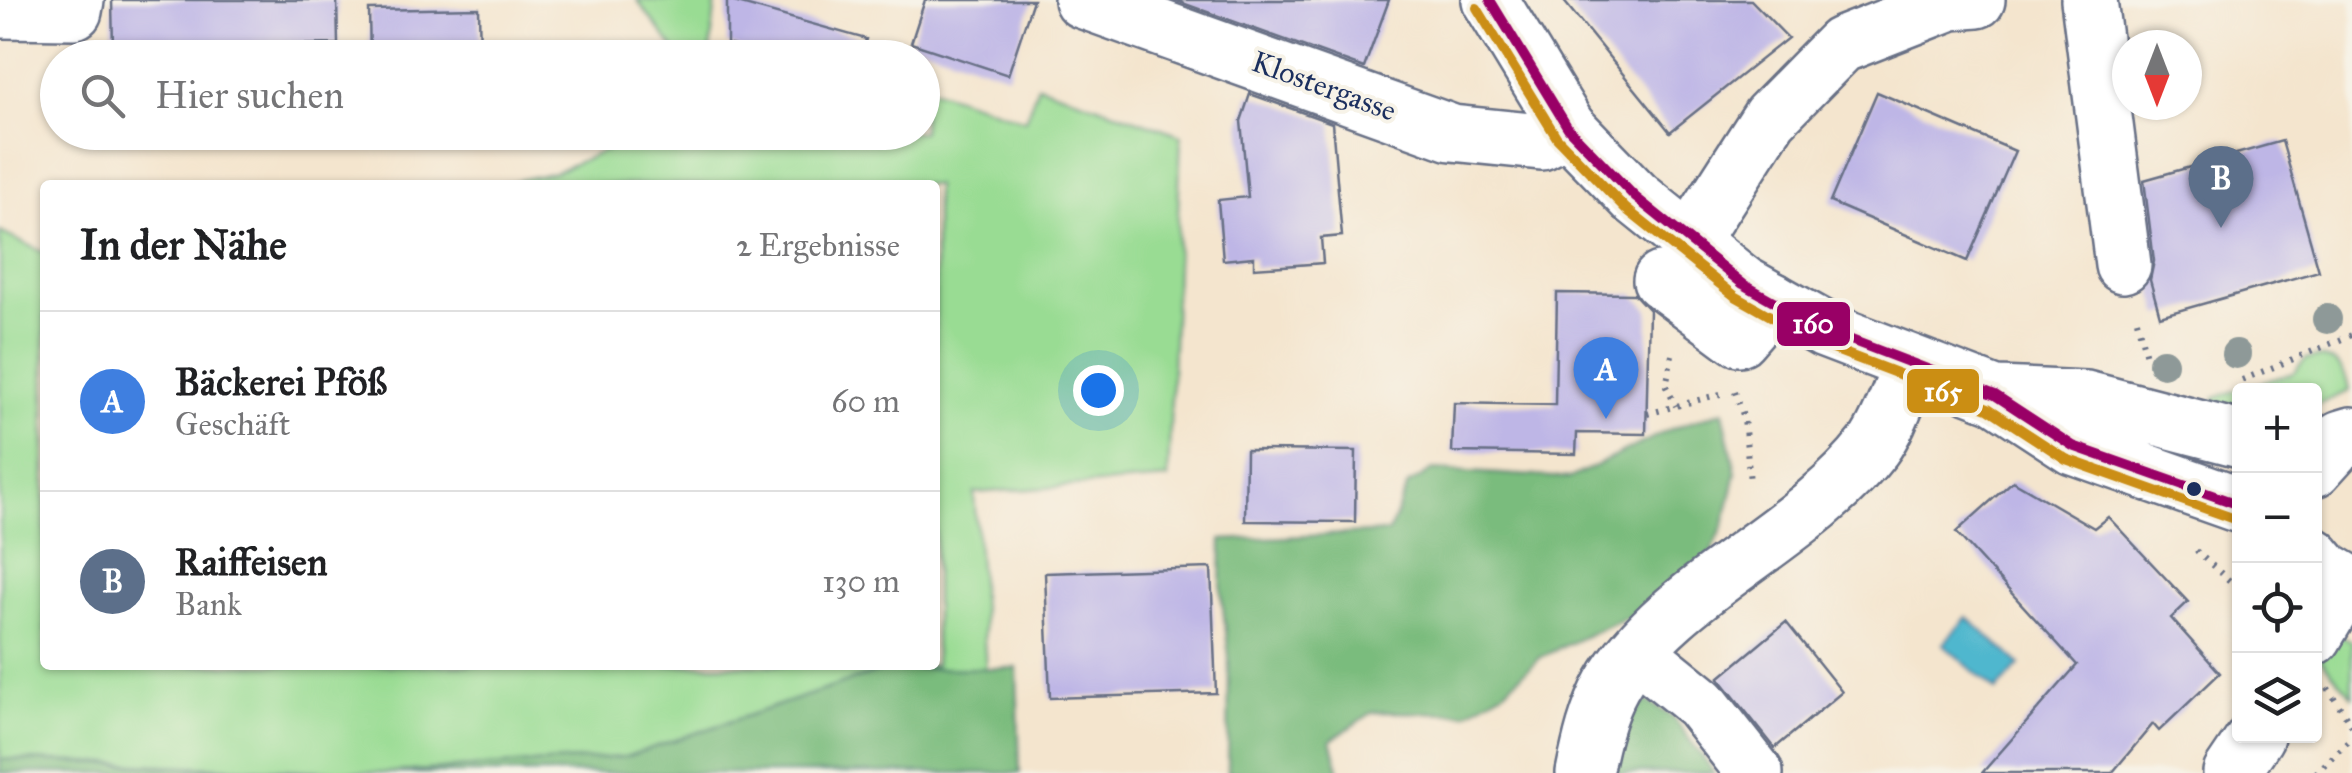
<!DOCTYPE html>
<html lang="de">
<meta charset="utf-8">
<style>
body{margin:0;font-family:"IM FELL Great Primer",serif;background:#f2f2f2;color:#202124}
.controls{position:absolute;right:30px;bottom:30px;display:grid;overflow:hidden;border-radius:10px;box-shadow:0 2px 8px #0004}
.controls button{width:90px;height:90px;display:grid;place-items:center;padding:0;border:0;border-bottom:2px solid #e0e0e0;background:#fff;color:#202124;font:50px sans-serif}
.compass{position:absolute;left:2112px;top:30px;width:90px;height:90px;border-radius:50%;background:#fff;box-shadow:0 2px 8px #0004;rotate:180deg}
.you{position:absolute;left:1098px;top:390px;width:35px;height:35px;margin:-25px;border:8px solid #fff;border-radius:50%;background:#1a73e8;box-shadow:0 0 0 15px #1a73e833}
.badge{display:grid;place-items:center;width:65px;height:65px;border-radius:50%;background:#1a73e8;color:#fff;font-size:32px;font-weight:700}
.pin{position:absolute;translate:-50% -82px;filter:drop-shadow(0 2px 5px #0008)}
.pin::after{content:'';position:absolute;top:52px;width:35px;height:30px;background:inherit;clip-path:polygon(0 0,100% 0,50% 100%)}
.list{margin:0;padding:0;list-style:none}
h2{display:flex;justify-content:space-between;align-items:center;height:130px;margin:0;padding:0 40px;font-size:42px}
h2 small{font-size:32px;font-weight:400;color:#757577}
.list li{display:grid;grid-template-columns:65px 1fr auto;gap:30px;align-items:center;box-sizing:border-box;height:180px;padding:0 40px;border-top:2px solid #e0e0e0}
.list b{display:block;font-size:38px;white-space:nowrap}
.list p{margin:0;font-size:32px;white-space:nowrap;color:#757577}
.list em{font-size:32px;font-style:normal;color:#757577}
.icon{flex:none;width:55px;height:55px;fill:none;stroke:currentColor;stroke-width:2;stroke-linecap:round;stroke-linejoin:round}
.map{position:relative;flex:none;width:2352px;height:773px;overflow:hidden}
.search{position:absolute;background:#fff;box-shadow:0 2px 8px #0004;left:40px;top:40px;width:900px;height:110px;display:flex;align-items:center;gap:25px;box-sizing:border-box;padding:0 35px;border-radius:55px;color:#757577;font-size:38px}
.panel{position:absolute;background:#fff;box-shadow:0 2px 8px #0004;left:40px;top:180px;width:900px;height:490px;border-radius:10px}
.map>svg:first-child{display:block}
</style>
<div class="map">
<svg width="2352" height="773" viewBox="0 0 2352 773">
<rect width="100%" height="100%" fill="#f7f3e8"/>
<filter id="ink" filterUnits="userSpaceOnUse"><feTurbulence type="fractalNoise" baseFrequency=".01" numOctaves="2"/><feDisplacementMap in="SourceGraphic" scale="20" xChannelSelector="R" yChannelSelector="G"/><feConvolveMatrix kernelMatrix="1 2 1 2 8 2 1 2 1" color-interpolation-filters="sRGB"/></filter>
<filter id="wash" filterUnits="userSpaceOnUse"><feTurbulence type="fractalNoise" baseFrequency=".0048" numOctaves="4" result="noise"/><feDisplacementMap in="SourceGraphic" scale="40" xChannelSelector="R" yChannelSelector="G"/><feGaussianBlur stdDeviation="2.25" result="paint"/><feColorMatrix in="noise" values="0 0 0 0 0 0 0 0 0 0 0 0 0 0 0 0 0 1.4 0 .05"/><feComposite in="paint" operator="in"/></filter>
<g filter="url(#wash)">
<rect width="100%" height="100%" fill="#f4e5ce"/>
<path fill="#99dc93" stroke="#5a8678" stroke-width="2.5" d="M637,0H716L710,51L737,57H680Z
M1038,85L1181,135L1168,479L974,493L986,668L886,669L625,757L384,773L0,759V232L45,253V665H935V185H498L555,172L645,133L922,132L923,86L1025,120Z
M2318,357C2339,360 2346,370 2349,391L2315,406L2314,390H2240L2239,418L2212,412L2215,397L2293,373L2306,359Z
M2342,636L2352,641V696L2315,653Z"/>
<path fill="#7abc7d" stroke="#4a766e" stroke-width="2.5" d="M1723,411L1736,473L1724,525L1702,572L1657,609L1615,622L1541,657L1505,690L1466,713L1373,712L1331,740L1340,773H1228L1229,656L1221,592L1222,540L1389,532L1408,485L1433,470L1570,478L1671,429Z
M1017,668L1020,773H384L625,757L886,669Z
M1647,701L1673,717L1714,773H1605L1628,713Z
M0,759L319,773H0Z"/>
<path fill="#50b7ce" stroke="#367396" stroke-width="2.5" d="M1967,617L2020,665L1996,691L1943,644Z"/>
<g id="blocks">
<path fill="#beb6e6" d="M112,0H337L338,44L113,48Z
M727,0L866,39L861,58H776L727,44Z
M925,0H1033L1008,75L911,43Z
M1174,0H1389L1364,68Z
M1563,0H1751L1788,38L1670,132Z
M479,8L480,58H370L369,10Z
M1877,92L2015,151L1967,261L1830,202Z
M1250,94L1332,123L1342,236L1321,238L1323,263L1254,268V257L1223,260L1218,200L1248,197L1241,121Z
M2282,141L2319,271L2160,316L2150,280L2154,261L2144,180Z
M1557,293L1634,294L1649,310L1646,434L1577,433L1576,454L1452,452L1454,403L1555,405Z
M1246,450L1356,451L1355,522L1245,521Z
M2013,481L2094,528L2108,517L2188,602L2171,618L2220,673L2159,731L2153,724L2112,773H1982L2077,665L1956,532Z
M1211,568L1216,693L1050,698L1045,573Z
M1786,622L1842,692L1775,748L1719,678Z"/>
</g>
</g>
<g filter="url(#ink)">
<use href="#blocks" fill-opacity="0" stroke="#676f85" stroke-width="2.5"/>
<g fill="none" stroke-linecap="round" stroke-linejoin="round">
<g stroke="#676f85" stroke-width="60">
<path id="minor" d="M1082,0L1452,133L1541,142L1568,128
M2089,0L2123,265
M0,10L74,11L76,0
M1689,243L1770,117L1841,45L1951,2L1977,0
M1661,280L1739,338L1772,300
M2314,637L2346,583
M1637,652L1700,703L1755,773
M1584,773C1590,743 1597,712 1612,685C1667,589 1804,537 1873,447C1890,424 1900,390 1912,364
M2231,773L2256,736"/>
</g>
<g stroke="#676f85" stroke-width="60">
<path id="major" d="M1490,0L1568,128L1635,197L1743,284L1825,330L1995,395L2073,446L2240,505
M1998,395L2086,399L2240,439
M2314,469L2342,438L2352,435
M2314,556L2325,569L2352,585"/>
</g>
<path stroke="#676f85" stroke-width="6" stroke-dasharray="2.5 8" stroke-linecap="butt" d="M2137,320L2146,356
M1672,355L1666,386L1676,406
M2242,380L2352,335
M1735,392L1744,418L1750,482
M1647,414L1724,393
M2196,551L2240,590
M2328,688L2352,726
M2316,773L2352,738"/>
<use href="#minor" stroke="#fff" stroke-width="55"/>
<use href="#major" stroke="#fff" stroke-width="55"/>
<g stroke="#f7f3e8" stroke-width="18">
<path id="bus-1" d="M1490,0L1568,128L1635,197L1743,284L1825,330L1995,395L2073,446L2240,505"/>
</g>
<g stroke="#f7f3e8" stroke-width="18">
<path id="bus-2" d="M1477,8L1557,138L1626,209L1735,296L1820,344L1988,408L2066,459L2235,519"/>
</g>
<use href="#bus-1" stroke="#906" stroke-width="10"/>
<use href="#bus-2" stroke="#cb8e13" stroke-width="10"/>
</g>
<g fill="#8e9998">
<circle cx="2327" cy="319" r="15"/>
<circle cx="2236" cy="354" r="15"/>
<circle cx="2163" cy="363" r="15"/>
</g>
</g>
<circle fill="#1b2f5e" stroke="#f7f3e8" stroke-width="4" cx="2194" cy="489" r="9"/>
<g text-anchor="middle" dominant-baseline="central" stroke-width="8" stroke-linejoin="round" paint-order="stroke">
<g font-size="30" fill="#1b2f5e" stroke="#f7f3e8">
<text transform="translate(1324 86) rotate(20)">Klostergasse</text>
</g>
</g>
<g stroke="#f7f3e8" stroke-width="4">
<rect x="1775" y="300" width="77" height="48" rx="10" fill="#906"/>
<rect x="1905" y="367" width="76" height="48" rx="10" fill="#cb8e13"/>
</g>
<g font-size="28" text-anchor="middle" font-weight="bold" fill="#fff">
<text x="1813" y="333">160</text>
<text x="1943" y="401">165</text>
</g>
</svg>
<div class="controls">
<button>+</button>
<button>−</button>
<button><svg class="icon" aria-label="locate" viewBox="0 0 24 24"><circle cx="12" cy="12" r="6"/><path d="M12 2v4M12 18v4M2 12h4M18 12h4"/></svg></button>
<button><svg class="icon" aria-label="layers" viewBox="0 0 24 24"><path d="M12 4l9 5-9 5-9-5zM3 14l9 5 9-5"/></svg></button>
</div>
<svg class="compass" viewBox="-18 -18 36 36"><path d="M0-13l5 13h-10z" fill="#e53935"/><path d="M0 13l5-13h-10z" fill="#757577"/></svg>
<div class="you"></div>
<div class="pin badge" style="left:1606px;top:419px;background:#3f7fe0">A</div>
<div class="pin badge" style="left:2221px;top:228px;background:#5c6f8a">B</div>
<div class="search"><svg class="icon" aria-label="search" viewBox="0 0 24 24"><circle cx="10" cy="10" r="6"/><path d="M15 15l6 6"/></svg>Hier suchen</div>
<section class="panel">
<h2>In der Nähe<small>2 Ergebnisse</small></h2>
<ul class="list">
<li><span class="badge" style="background:#3f7fe0">A</span><div><b>Bäckerei Pföß</b><p>Geschäft</p></div><em>60 m</em></li>
<li><span class="badge" style="background:#5c6f8a">B</span><div><b>Raiffeisen</b><p>Bank</p></div><em>130 m</em></li>
</ul>
</section>
</div>
